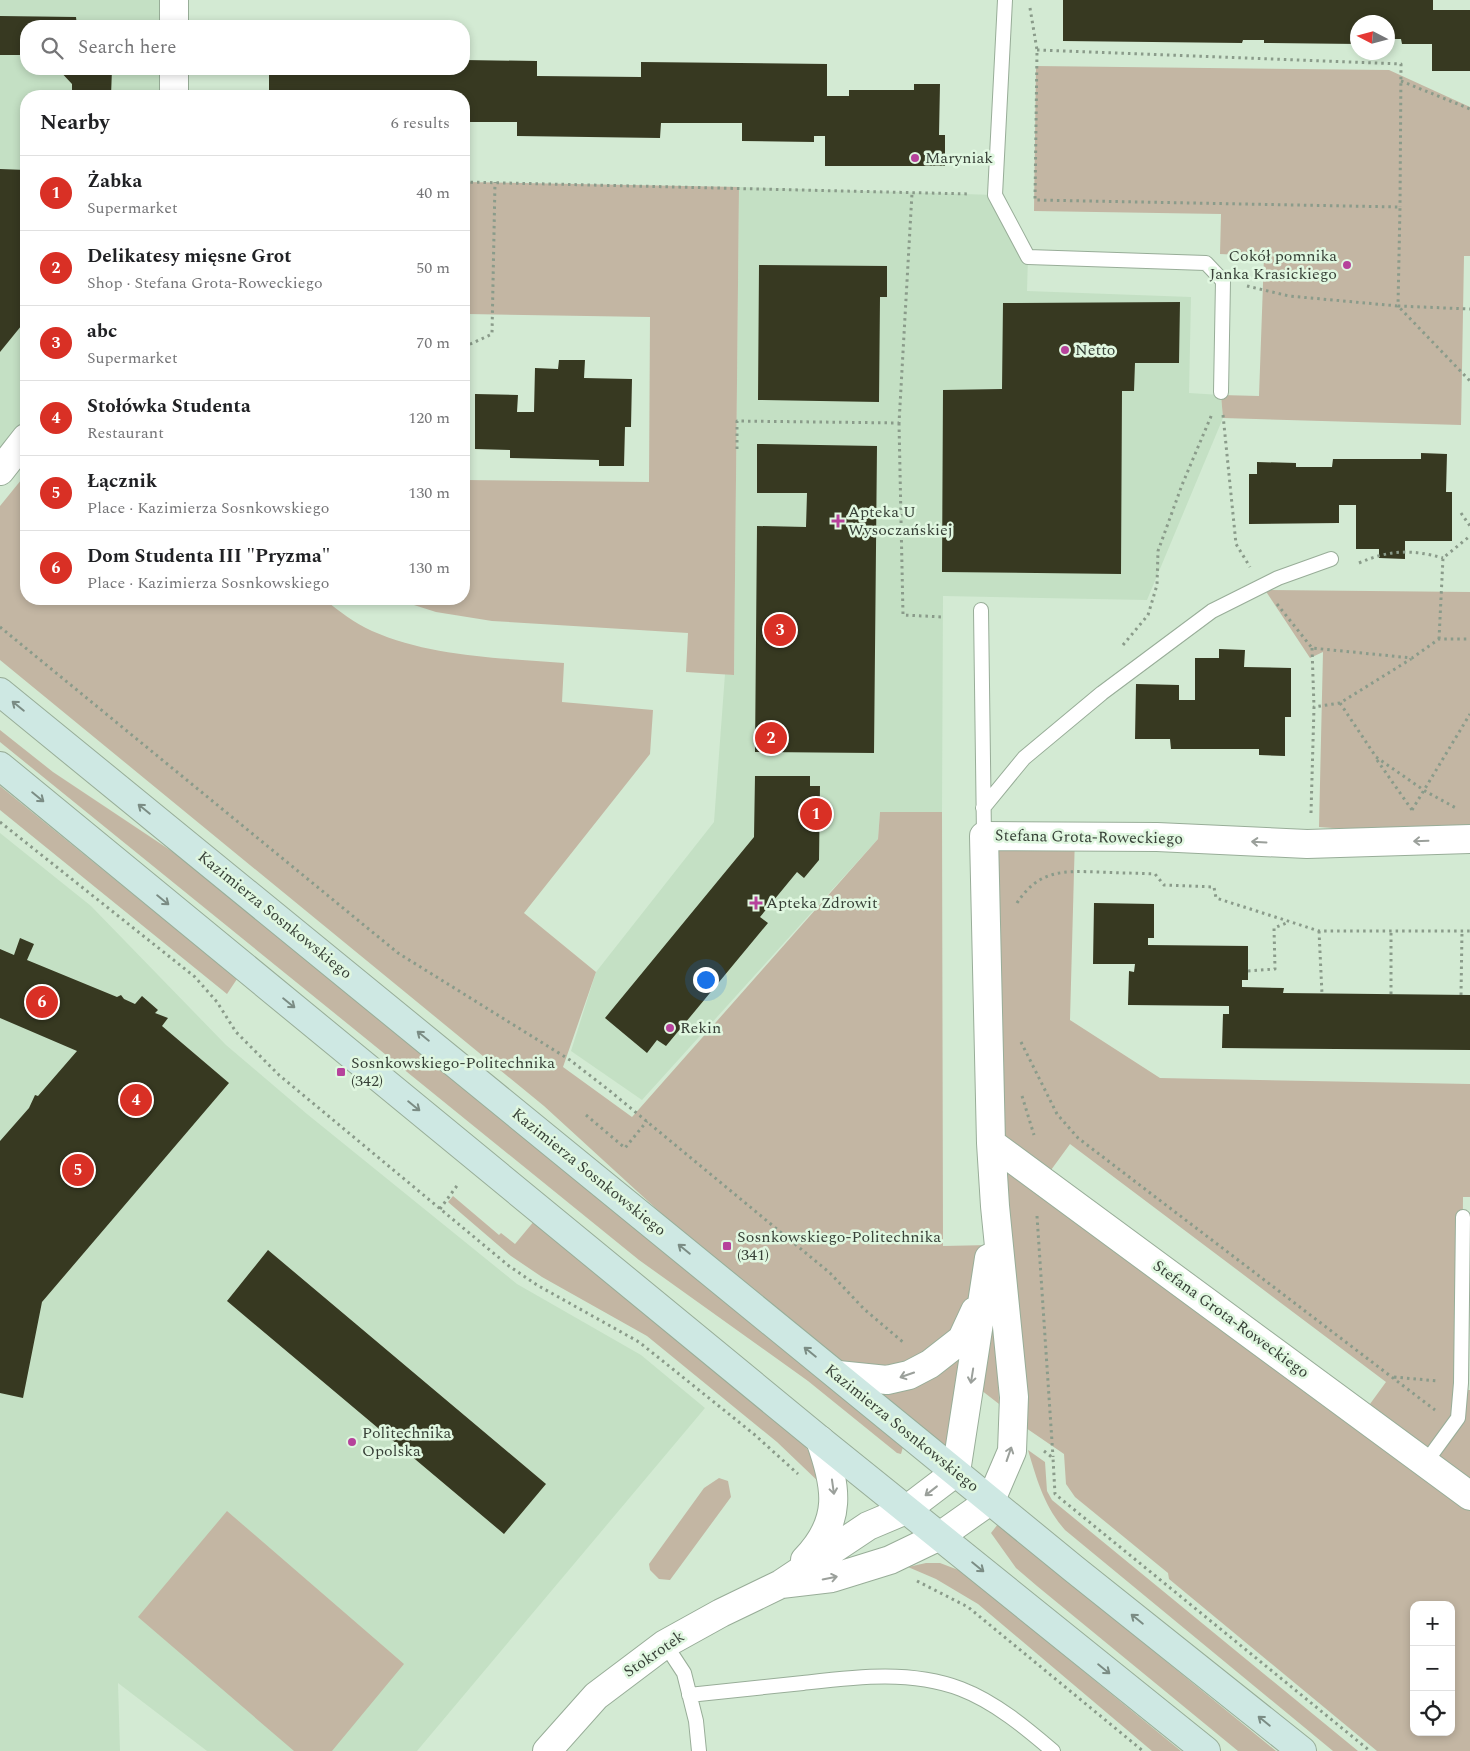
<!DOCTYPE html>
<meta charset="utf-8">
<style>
body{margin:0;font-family:Spectral,serif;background:#f6f6f6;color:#202124}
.controls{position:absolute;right:15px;bottom:15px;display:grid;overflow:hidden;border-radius:10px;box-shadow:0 2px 8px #0003}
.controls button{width:45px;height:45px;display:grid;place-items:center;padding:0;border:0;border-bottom:1px solid #e0e0e0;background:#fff;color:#202124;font:25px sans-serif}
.compass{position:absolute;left:1350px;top:15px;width:45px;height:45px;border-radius:50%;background:#fff;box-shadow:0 2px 8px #0003;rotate:276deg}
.you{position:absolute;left:705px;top:979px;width:18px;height:18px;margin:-12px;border:4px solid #fff;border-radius:50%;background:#1a73e8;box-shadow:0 0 0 8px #1a73e833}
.badge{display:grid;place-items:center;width:32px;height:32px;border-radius:50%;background:#d93025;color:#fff;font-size:16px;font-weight:700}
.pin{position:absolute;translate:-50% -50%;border:2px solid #fff;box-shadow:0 1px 5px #0006}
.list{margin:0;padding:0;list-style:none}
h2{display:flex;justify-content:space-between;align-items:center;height:65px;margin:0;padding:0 20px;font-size:21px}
h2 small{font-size:16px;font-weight:400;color:#757577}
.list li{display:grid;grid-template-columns:32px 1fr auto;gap:15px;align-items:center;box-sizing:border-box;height:75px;padding:0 20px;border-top:1px solid #e0e0e0}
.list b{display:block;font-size:19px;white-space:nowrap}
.list p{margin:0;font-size:16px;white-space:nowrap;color:#757577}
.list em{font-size:16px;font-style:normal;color:#757577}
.icon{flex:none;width:28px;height:28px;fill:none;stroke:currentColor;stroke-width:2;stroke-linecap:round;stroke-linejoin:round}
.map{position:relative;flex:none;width:1470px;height:1751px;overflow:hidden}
.search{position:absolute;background:#fff;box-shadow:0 2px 8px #0003;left:20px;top:20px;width:450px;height:55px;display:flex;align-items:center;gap:12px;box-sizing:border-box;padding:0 18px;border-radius:20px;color:#757577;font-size:19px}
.panel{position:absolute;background:#fff;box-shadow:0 2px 8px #0003;left:20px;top:90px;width:450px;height:515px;border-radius:20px}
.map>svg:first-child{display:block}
</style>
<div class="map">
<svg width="1470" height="1751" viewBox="0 0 1470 1751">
<rect width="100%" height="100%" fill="#d3ead3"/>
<path fill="#c4e0c4" d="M0,0H174V26H26V69H174V96H26V438L0,471Z
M739,187L995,195L1028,257L1027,291L1191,297L1189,393L1221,395L1223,418L1147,600L943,596L942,812H880L878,839L642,1100L571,1051L596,972L714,822L725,674L734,675Z
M0,833L91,906L226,1045L307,1114L517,1284L641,1355L705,1408L417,1751H207L118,1683L120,1751H0Z"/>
<path fill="#c3b6a3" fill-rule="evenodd" d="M1036,66L1389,70L1470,107V256H1464L1461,425L1223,418L1221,395L1259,396L1264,256L1220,254L1221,214L1034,211Z
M464,182L739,187L734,675L686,672L688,633L492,621L436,612L395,599H464V480L649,482L650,317L468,314L464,470Z
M26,474V599H324C339,611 354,623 372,631C431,657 501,658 564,663L562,702L653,710L650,754L524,913L596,972L563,1067L632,1117L878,839L880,812H942L943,1246L990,1245L984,836L1075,835L1070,1020L1160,1078L1470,1084V1197H1463L1461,1390H1470V1751H1377L1169,1579L1168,1573L1075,1497L1066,1484L1064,1454L1026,1428L997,1312L999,1404L981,1390L956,1472L838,1375L544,1106L0,660V506ZM1070,1144L1386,1382L1362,1415L1043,1181ZM1414,1605H1451V1732H1414Z
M1265,590L1470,592V838L1319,827L1323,652L1310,658Z
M0,730L53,772L197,868L903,1447L901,1454L897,1453L808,1381L639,1260L0,742Z
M0,786L237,979L227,994L0,810Z
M453,1196L499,1235L501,1233L515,1244L535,1220L800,1439L815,1460L822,1485L777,1442L647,1336L542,1277L511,1256L448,1202Z
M1028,1450L1045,1462L1047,1491L1052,1500L1358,1751H1333L1065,1530C1044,1506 1037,1480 1028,1450Z
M719,1478L728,1481L731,1497L670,1580L659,1579L650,1570L649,1564L704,1488Z
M227,1511L404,1664L332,1751H294L138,1617Z
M998,1524L1276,1751H1238L1037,1586L1016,1568L991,1533Z
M926,1563H940L961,1571L1181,1751H1152L978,1604L936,1579L908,1567Z"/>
<path fill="#373921" d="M1063,0H1433V10H1470V71H1432V44H1402L1401,39H1393L1392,44H1388V22H1358V44L1264,43V40H1243L1242,43L1063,41Z
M0,16L76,17L77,26H26V55H0Z
M464,60L537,61V76L641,77V62L827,64V96H849V90H914V84H940L939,135H945V166H825V136H814V142L742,141V123H661L660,138L517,136V122H464V96H269V69H464Z
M58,69H112L111,96H72V84Z
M0,169L26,170V320L0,352Z
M759,265L887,266V297H880L879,402L758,400Z
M1180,302L1179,363H1135L1134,391H1122L1121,574L942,572L943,390L1002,389L1003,303Z
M559,360H585L584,378L632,379L631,427H625L624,466H599V460L510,458V450L475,449V394L518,395L517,412H534L535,368L558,369Z
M757,444L877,446L874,753L755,752L757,526L806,527L807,493H757Z
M1421,453L1447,454L1446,492H1452V541H1405V559L1379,558V549H1356V505H1339V523L1249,524V474H1257V462L1296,463V467H1332L1333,459H1421Z
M1219,649L1245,650L1244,667L1291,668V717H1285V756L1259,755V749H1171L1170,739H1135L1136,684L1179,685V700H1195V658H1219Z
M755,776H810V786H820L819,860L804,878L797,872L760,917L768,923L666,1046L657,1040L647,1053L605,1018L754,837Z
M1094,903L1154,904V938H1148V945L1248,946V980H1242V987L1284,988L1283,993L1470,995V1050L1222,1048L1223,1014H1229V1006L1128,1005L1129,971L1134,972L1135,964H1093Z
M20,938L34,944L27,960L117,997L121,995L124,999L135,1004L142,996L158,1010L155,1013L168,1018L162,1026L229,1083L42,1302L23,1398L0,1393V1141L29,1108L35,1095L38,1096L77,1051L0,1018V949L14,955Z
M268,1250L546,1484L504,1534L227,1301Z"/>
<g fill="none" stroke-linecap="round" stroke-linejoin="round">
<g stroke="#98ad98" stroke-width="16">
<path id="lane" d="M1005,0L995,195L1028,257L1206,263L1223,281L1221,392
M981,610L984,836
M983,808L1024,758L1102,693L1212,611L1278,578L1331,559
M1426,1462L1458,1418L1461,1383L1463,1217
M665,1644L684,1673L696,1721L699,1751
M689,1695C727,1691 765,1687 803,1683C856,1677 910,1670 961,1689C995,1702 1026,1728 1053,1751"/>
</g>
<g stroke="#98ad98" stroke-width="30">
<path id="street" d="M174,0V26
M174,69V96
M0,471L26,438
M991,1143L1470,1496
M838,1375L887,1380L909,1375L930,1364L962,1339L975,1311
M805,1560C843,1521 837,1487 820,1440
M781,1584L832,1578L890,1560L940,1536L991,1500L1012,1451L1014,1397L995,1206L991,1143L984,836L1157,837L1307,844L1470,839
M547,1751L596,1696L665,1644L721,1613L781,1584L868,1526L906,1510L956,1472L989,1258"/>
</g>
<g stroke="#98ad98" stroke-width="30">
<path id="secondary" d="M0,692L1074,1569L1302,1751
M0,766L820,1440L1206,1751"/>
</g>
<path stroke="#8a9b8a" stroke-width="3" stroke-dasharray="2.5 4" stroke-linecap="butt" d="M1030,8L1037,50L1035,200L1400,207L1398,306L1470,309
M1037,50L1401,64L1400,207
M1401,81L1470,109
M464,182L970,194
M1247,286L1289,296L1398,306L1470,381
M464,347L492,334L495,182
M1223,415L1236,544L1250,567
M899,423L903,615L943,617
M737,449V421L899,423L912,193
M1461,513L1470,526
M1359,563C1389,550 1411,549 1443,558
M1277,604L1312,648L1412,658L1439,639H1470
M0,627L398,953L570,1060L610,1091L830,1273L864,1309L904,1343
M1439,639L1443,558L1470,536
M1123,645L1148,615L1157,585L1158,551L1182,485L1212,414
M1312,648L1314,707
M1340,703L1376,757L1425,791L1456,808
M1377,760L1412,810
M1412,810L1470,714
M1311,813L1314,707L1340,703L1411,659
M0,822L195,977L217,1002L236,1032L279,1075L509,1266L537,1285L639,1342L755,1435L798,1474
M1017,903C1039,869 1064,871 1100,872C1118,873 1136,873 1155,874L1164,885L1214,887L1216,898L1319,931H1470
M1319,931L1322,994
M1248,971L1275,969L1274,928L1289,922
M1391,994V931
M1461,995L1462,931
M1021,1042L1057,1114L1078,1138L1435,1410
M1022,1096L1034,1135
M586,1115L625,1148L647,1121
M440,1209L459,1183
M1037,1216L1053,1457
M1394,1377L1438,1381
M1044,1451L1053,1458L1055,1494L1370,1751
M917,1581L968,1607L1143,1751"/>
<use href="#lane" stroke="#fff" stroke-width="14"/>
<use href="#street" stroke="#fff" stroke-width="28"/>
<use href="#secondary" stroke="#cee8e3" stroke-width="28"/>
</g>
<defs><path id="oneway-shaft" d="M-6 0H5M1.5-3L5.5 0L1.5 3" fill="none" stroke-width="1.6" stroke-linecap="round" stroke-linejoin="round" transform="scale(1.25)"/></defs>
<g stroke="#7b8c84">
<use href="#oneway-shaft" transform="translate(18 706) rotate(-141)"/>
<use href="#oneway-shaft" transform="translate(38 797) rotate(39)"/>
<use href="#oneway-shaft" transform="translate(144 809) rotate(-141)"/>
<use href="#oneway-shaft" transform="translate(163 900) rotate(39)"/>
<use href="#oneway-shaft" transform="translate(289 1003) rotate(39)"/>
<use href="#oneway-shaft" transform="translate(423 1036) rotate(-141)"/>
<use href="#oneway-shaft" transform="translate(414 1106) rotate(39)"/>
<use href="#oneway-shaft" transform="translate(684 1249) rotate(-141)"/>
<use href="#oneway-shaft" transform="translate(810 1352) rotate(-141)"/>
<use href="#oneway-shaft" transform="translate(978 1567) rotate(39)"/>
<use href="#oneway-shaft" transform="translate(1137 1619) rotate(-141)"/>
<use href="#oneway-shaft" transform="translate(1104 1669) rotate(39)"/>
<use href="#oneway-shaft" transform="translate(1264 1721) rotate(-141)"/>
</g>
<g stroke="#9ba09b">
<use href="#oneway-shaft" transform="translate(1421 841) rotate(178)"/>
<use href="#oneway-shaft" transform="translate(1259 842) rotate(-177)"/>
<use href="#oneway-shaft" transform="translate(907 1375) rotate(161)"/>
<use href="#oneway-shaft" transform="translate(972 1376) rotate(99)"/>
<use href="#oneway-shaft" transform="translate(1009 1454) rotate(-71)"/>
<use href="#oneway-shaft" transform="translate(833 1487) rotate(82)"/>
<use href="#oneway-shaft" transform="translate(931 1491) rotate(142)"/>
<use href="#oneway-shaft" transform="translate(830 1578) rotate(-11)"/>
</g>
<g fill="#b6429b" stroke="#e0f7e0" stroke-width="2">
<circle cx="915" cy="158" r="5"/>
<circle cx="1347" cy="265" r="5"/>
<circle cx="1065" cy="350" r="5"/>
<path d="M835.5 513.5h5v5h5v5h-5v5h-5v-5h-5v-5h5z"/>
<path d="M753.5 895.5h5v5h5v5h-5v5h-5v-5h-5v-5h5z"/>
<circle cx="670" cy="1028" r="5"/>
<rect x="336" y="1067" width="10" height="10" rx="2.5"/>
<rect x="722" y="1241" width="10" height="10" rx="2.5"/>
<circle cx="352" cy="1442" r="5"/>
</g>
<g text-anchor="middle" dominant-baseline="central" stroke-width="5" stroke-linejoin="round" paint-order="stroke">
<g font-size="16" fill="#374037" stroke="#e0f7e0" text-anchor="start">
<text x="925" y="158">Maryniak</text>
<text x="1337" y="256" text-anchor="end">Cokół pomnika<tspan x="1337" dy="18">Janka Krasickiego</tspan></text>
<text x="1075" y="350">Netto</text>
<text x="848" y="512">Apteka U<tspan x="848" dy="18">Wysoczańskiej</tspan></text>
<text x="766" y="903">Apteka Zdrowit</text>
<text x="680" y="1028">Rekin</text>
<text x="351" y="1063">Sosnkowskiego-Politechnika<tspan x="351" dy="18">(342)</tspan></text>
<text x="737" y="1237">Sosnkowskiego-Politechnika<tspan x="737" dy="18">(341)</tspan></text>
<text x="362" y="1433">Politechnika<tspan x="362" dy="18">Opolska</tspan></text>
</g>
<g font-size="16" fill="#374037" stroke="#e0f7e0">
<text transform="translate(1089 837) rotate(1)">Stefana Grota-Roweckiego</text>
<text transform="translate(275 915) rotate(39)">Kazimierza Sosnkowskiego</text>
<text transform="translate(589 1172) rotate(39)">Kazimierza Sosnkowskiego</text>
<text transform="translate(1231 1319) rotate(36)">Stefana Grota-Roweckiego</text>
<text transform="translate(902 1428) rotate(39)">Kazimierza Sosnkowskiego</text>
<text transform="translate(654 1654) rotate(-34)">Stokrotek</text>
</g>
</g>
</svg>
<div class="controls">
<button>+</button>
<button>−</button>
<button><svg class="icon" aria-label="locate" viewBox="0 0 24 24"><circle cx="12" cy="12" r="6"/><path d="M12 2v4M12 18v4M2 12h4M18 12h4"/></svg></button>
</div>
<svg class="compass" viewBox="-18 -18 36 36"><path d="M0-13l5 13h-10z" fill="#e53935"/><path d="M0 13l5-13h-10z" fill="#757577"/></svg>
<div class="you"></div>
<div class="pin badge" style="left:816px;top:814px">1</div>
<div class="pin badge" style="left:771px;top:738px">2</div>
<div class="pin badge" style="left:780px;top:630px">3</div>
<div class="pin badge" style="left:136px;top:1100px">4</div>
<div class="pin badge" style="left:78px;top:1170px">5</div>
<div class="pin badge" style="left:42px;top:1002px">6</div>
<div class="search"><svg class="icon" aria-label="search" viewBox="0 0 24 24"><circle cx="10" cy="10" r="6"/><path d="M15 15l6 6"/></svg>Search here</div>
<section class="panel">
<h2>Nearby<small>6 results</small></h2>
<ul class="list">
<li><span class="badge">1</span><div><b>Żabka</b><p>Supermarket</p></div><em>40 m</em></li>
<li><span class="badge">2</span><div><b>Delikatesy mięsne Grot</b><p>Shop · Stefana Grota-Roweckiego</p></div><em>50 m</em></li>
<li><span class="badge">3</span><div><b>abc</b><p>Supermarket</p></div><em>70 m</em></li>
<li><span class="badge">4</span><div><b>Stołówka Studenta</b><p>Restaurant</p></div><em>120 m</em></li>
<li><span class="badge">5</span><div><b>Łącznik</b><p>Place · Kazimierza Sosnkowskiego</p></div><em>130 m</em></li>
<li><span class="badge">6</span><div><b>Dom Studenta III &quot;Pryzma&quot;</b><p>Place · Kazimierza Sosnkowskiego</p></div><em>130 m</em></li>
</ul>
</section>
</div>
